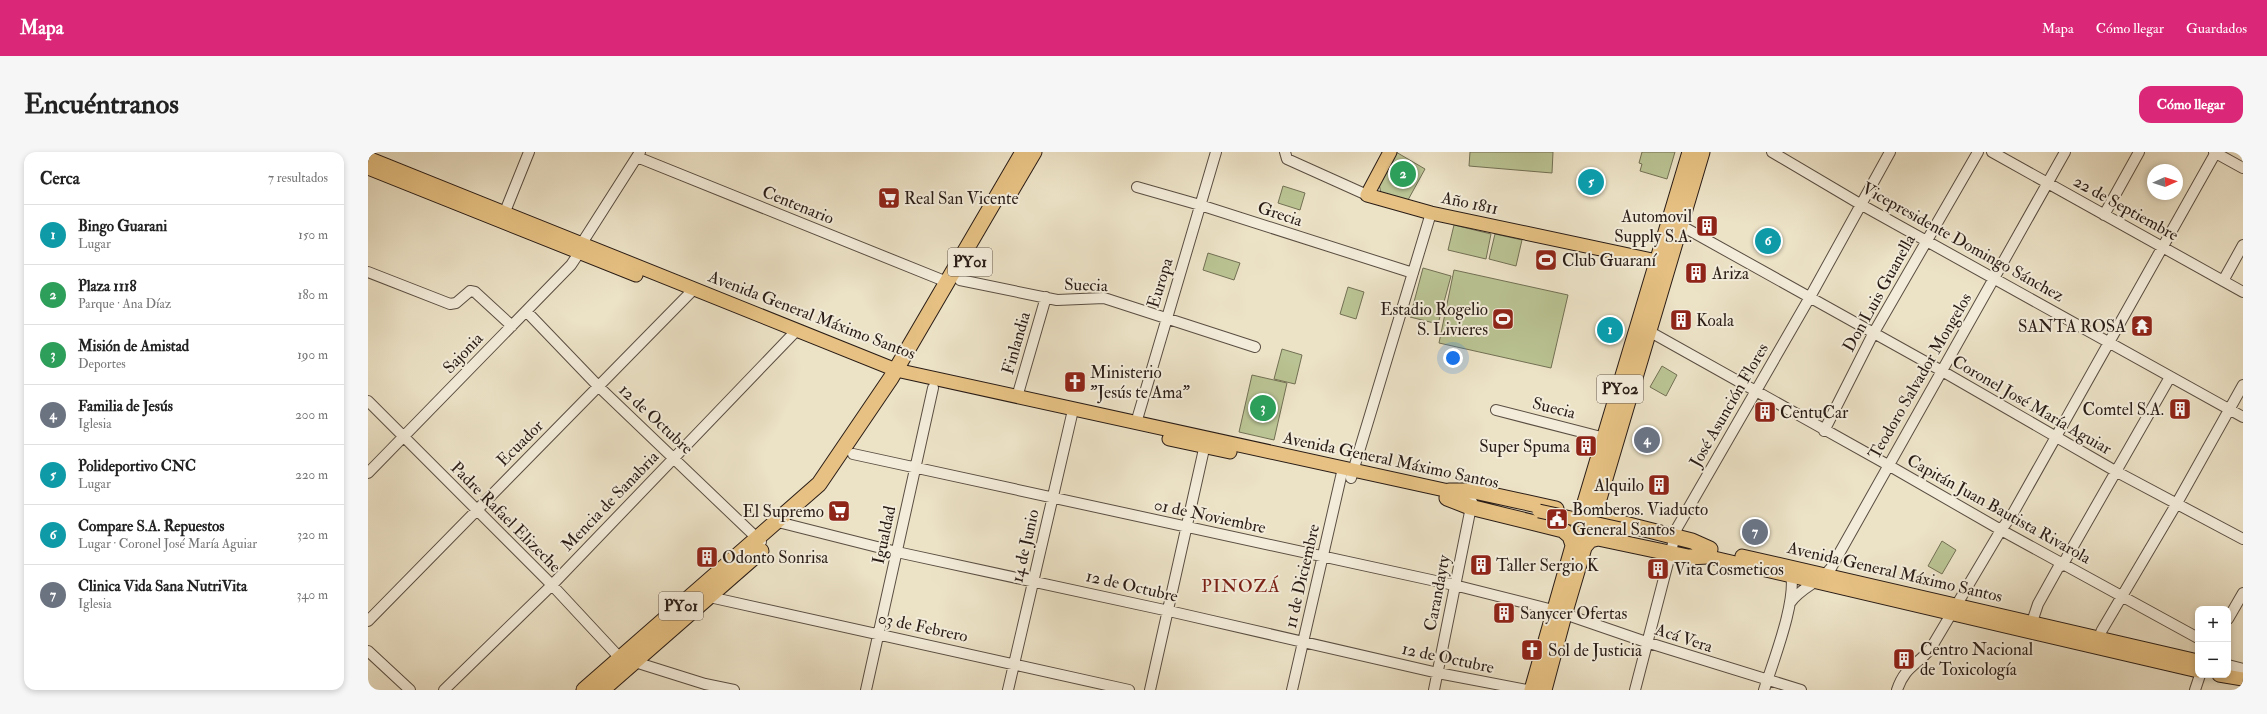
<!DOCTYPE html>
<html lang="es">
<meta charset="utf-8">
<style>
body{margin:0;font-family:"IM FELL Double Pica",serif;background:#f6f6f6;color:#222}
.controls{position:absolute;right:12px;bottom:12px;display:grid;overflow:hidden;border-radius:8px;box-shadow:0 2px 6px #0003}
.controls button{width:36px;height:36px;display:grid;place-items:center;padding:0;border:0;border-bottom:1px solid #e0e0e0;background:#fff;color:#222;font:20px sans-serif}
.compass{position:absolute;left:1779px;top:12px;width:36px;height:36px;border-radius:50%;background:#fff;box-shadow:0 2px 6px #0003;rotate:87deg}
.you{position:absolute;left:1085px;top:206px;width:14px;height:14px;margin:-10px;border:3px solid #fff;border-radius:50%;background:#1a73e8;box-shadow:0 0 0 6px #1a73e833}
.badge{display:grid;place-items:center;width:26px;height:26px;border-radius:50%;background:#db2777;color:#fff;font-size:13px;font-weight:700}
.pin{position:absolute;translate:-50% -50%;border:2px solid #fff;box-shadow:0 1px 4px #0006}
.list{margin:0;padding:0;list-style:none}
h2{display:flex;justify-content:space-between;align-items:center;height:52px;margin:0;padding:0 16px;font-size:17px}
h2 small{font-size:13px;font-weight:400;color:#767676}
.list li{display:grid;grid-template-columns:26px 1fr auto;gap:12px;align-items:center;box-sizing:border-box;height:60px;padding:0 16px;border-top:1px solid #e0e0e0}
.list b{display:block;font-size:15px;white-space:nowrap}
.list p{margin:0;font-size:13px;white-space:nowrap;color:#767676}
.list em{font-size:13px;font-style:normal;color:#767676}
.map{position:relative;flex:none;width:1875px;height:538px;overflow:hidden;border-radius:12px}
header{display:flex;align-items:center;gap:24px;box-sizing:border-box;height:56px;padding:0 20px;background:#db2777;color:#fff}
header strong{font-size:19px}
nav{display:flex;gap:22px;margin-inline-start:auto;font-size:14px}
.intro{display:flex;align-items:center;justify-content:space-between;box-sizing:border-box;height:96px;padding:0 24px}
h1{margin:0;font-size:28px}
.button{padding:10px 18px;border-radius:12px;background:#db2777;color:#fff;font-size:14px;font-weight:700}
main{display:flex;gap:24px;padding:0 24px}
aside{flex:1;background:#fff;border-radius:12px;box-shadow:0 2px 6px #0003}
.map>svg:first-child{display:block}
</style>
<header>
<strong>Mapa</strong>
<nav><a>Mapa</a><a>Cómo llegar</a><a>Guardados</a></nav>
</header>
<div class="intro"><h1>Encuéntranos</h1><a class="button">Cómo llegar</a></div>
<main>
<aside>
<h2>Cerca<small>7 resultados</small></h2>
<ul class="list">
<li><span class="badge" style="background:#0f9aa8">1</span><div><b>Bingo Guarani</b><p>Lugar</p></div><em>150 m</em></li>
<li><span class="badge" style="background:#2e9e5b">2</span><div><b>Plaza 1118</b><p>Parque · Ana Díaz</p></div><em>180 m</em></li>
<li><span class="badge" style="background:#2e9e5b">3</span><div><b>Misión de Amistad</b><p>Deportes</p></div><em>190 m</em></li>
<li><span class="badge" style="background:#6b7280">4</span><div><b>Familia de Jesús</b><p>Iglesia</p></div><em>200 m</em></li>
<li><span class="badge" style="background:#0f9aa8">5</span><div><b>Polideportivo CNC</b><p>Lugar</p></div><em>220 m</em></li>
<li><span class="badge" style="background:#0f9aa8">6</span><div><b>Compare S.A. Repuestos</b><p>Lugar · Coronel José María Aguiar</p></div><em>320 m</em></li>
<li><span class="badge" style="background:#6b7280">7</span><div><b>Clinica Vida Sana NutriVita</b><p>Iglesia</p></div><em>340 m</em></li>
</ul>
</aside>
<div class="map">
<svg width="1875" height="538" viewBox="0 0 1875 538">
<rect width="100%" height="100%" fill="#ece2c6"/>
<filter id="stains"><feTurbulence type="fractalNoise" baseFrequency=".005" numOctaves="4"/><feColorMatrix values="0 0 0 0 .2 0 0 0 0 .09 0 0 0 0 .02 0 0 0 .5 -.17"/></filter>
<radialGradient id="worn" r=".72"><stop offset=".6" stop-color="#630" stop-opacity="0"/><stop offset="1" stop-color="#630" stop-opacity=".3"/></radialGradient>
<path fill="#bac393" stroke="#727054" d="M1028,0L1057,17L1040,48L1013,41L1011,32Z
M1102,0H1185L1184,21L1101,14Z
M1274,0H1307L1299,27L1272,19L1274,12L1271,11Z
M915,34L937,41L932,58L910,51Z
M1086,73L1123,82L1118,107L1080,98Z
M1127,82L1154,88L1148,114L1121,107Z
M840,101L872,111L866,128L835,118Z
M1055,116L1083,124L1070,172L1042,165Z
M1086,118L1200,143L1183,216L1071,191Z
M980,135L996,140L988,167L972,162Z
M914,197L934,203L927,232L906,227Z
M1294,214L1309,223L1298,244L1282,235Z
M884,223L919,231L906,288L871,280Z
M1574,389L1588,398L1574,422L1560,414Z"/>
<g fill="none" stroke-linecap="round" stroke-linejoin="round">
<g stroke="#5a4e42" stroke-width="12">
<path id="minor" d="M917,0L919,7L999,43
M1404,0L1492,52L1875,265
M1624,0L1875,140
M1846,0L1875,16
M269,5L579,130
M769,35L832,53L1045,121
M1736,63L1771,0
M134,67L161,0
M1312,73L1574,219L1749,320L1875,387
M0,120L82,152L88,151L102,139L107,140L144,174
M592,128L689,148L736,146L887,195
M1855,129L1875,93
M159,160L231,235L393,390
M1277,177L1520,313L1633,378L1830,486
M649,245L678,145
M0,249L184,433L251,505L337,532L366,538
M1128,258L1237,286
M768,271L848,0
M1456,279L1505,182L1610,0
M485,302L1086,433L1185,458L1278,490L1433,538
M0,321L203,113L211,101L214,91L272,0
M983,326L1063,61
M410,370L529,400L801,459L1070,521L1159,538
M337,444L761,538
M1422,451C1433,435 1451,431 1463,416L1697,0
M1860,467L1875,441
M0,469L326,137
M1664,470L1670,452L1690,416L1695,412L1802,225
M1728,492L1734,478L1809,351L1875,233
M0,499L42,538
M1860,513L1875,517
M76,538L184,433L428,179
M498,538L565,236
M640,538L705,258
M782,538L838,288
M924,538L975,316
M1066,538L1104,350
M1267,538L1309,376L1442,145L1522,0
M1396,538C1405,510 1431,444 1422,418
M1529,538C1537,514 1549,514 1563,496L1633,378L1644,363L1848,0
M1827,538L1832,523"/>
</g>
<g stroke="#291c16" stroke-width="15">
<path id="major" d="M1022,0L999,43L1063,61L1289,109
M0,6L528,218L1090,341
M0,16L268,123
M801,287L862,300
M1329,402L1830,519
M1374,404L1830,509
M1851,523L1875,527"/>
</g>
<g stroke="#291c16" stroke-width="17">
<path id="highway" d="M640,44L666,0
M1081,339H1106L1188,357
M1079,346L1102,355L1195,378L1202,384L1205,393
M1213,364L1322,0
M1225,367L1334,0
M1241,368L1324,389L1342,397
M1216,395L1222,388L1230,386L1320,405L1340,404
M216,538L451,332L523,226L655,0
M234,538L393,399
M1164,538L1209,380
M1176,538L1196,463L1220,382"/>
</g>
<use href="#minor" stroke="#f3ecda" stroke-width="10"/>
<use href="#major" stroke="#e6c183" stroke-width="13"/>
<use href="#highway" stroke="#e6c183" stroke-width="15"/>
<g stroke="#291c16" stroke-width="15" stroke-linecap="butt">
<path id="major-bridge" d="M1171,359L1257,378"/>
</g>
<use href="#major-bridge" stroke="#e6c183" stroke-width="13"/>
</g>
<defs>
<g id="supermarket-square" transform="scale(1.15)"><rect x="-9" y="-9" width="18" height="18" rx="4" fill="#8f2418" stroke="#f3ecda"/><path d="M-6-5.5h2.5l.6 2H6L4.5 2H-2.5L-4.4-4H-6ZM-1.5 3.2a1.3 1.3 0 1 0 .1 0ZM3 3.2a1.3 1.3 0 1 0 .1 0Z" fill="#fff"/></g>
<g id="building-square" transform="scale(1.15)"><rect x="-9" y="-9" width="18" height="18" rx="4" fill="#8f2418" stroke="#f3ecda"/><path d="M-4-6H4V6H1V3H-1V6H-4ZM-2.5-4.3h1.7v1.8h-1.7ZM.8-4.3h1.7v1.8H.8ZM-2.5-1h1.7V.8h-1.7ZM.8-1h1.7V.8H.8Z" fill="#fff"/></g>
<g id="stadium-square" transform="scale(1.15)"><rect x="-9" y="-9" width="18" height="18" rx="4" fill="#8f2418" stroke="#f3ecda"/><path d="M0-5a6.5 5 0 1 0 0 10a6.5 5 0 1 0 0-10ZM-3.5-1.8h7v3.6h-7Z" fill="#fff"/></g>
<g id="temple-square" transform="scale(1.15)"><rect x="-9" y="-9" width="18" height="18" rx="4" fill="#8f2418" stroke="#f3ecda"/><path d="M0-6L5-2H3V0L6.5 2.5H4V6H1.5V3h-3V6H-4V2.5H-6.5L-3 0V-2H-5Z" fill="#fff"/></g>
<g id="church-square" transform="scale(1.15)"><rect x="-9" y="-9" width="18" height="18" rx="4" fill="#8f2418" stroke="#f3ecda"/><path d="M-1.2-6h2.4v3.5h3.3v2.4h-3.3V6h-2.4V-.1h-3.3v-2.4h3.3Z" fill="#fff"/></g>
<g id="civic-square" transform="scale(1.15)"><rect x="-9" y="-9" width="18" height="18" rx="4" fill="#8f2418" stroke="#f3ecda"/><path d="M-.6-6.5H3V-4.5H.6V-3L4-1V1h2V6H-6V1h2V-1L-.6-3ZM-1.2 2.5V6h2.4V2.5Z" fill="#fff"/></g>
</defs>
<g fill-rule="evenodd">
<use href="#supermarket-square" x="521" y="46"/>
<use href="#building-square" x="1339" y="74"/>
<use href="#stadium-square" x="1178" y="108"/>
<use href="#building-square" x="1328" y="121"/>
<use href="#stadium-square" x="1135" y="167"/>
<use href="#building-square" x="1313" y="168"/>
<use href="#temple-square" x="1774" y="174"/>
<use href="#church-square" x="707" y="230"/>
<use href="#building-square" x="1812" y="257"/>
<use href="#building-square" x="1397" y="260"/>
<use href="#building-square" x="1218" y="294"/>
<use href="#building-square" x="1291" y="333"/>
<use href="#supermarket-square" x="471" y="359"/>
<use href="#civic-square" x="1189" y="367"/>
<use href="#building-square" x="339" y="405"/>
<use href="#building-square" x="1113" y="413"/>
<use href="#building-square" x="1290" y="417"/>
<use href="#building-square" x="1136" y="461"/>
<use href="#church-square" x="1164" y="498"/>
<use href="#building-square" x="1536" y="507"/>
</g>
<g text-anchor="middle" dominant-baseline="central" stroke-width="4" stroke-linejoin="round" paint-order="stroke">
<g fill="#f3ecda" stroke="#665a51" stroke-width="1">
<rect x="580" y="96" width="44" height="28" rx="3"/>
<rect x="1229" y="223" width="46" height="28" rx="3"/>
<rect x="291" y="440" width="44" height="28" rx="3"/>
</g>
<g font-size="16" font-weight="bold" fill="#291c16">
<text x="602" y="110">PY01</text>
<text x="1252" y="237">PY02</text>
<text x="313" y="454">PY01</text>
</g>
<g font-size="17" fill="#291c16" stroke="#f3ecda" text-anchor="start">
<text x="536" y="46">Real San Vicente</text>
<text x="1324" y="64" text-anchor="end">Automovil<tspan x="1324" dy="20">Supply S.A.</tspan></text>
<text x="1194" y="108">Club Guaraní</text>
<text x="1344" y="121">Ariza</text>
<text x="1120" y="157" text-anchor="end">Estadio Rogelio<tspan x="1120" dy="20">S. Livieres</tspan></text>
<text x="1328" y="168">Koala</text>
<text x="1758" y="174" text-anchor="end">SANTA ROSA</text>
<text x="722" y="220">Ministerio<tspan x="722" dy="20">"Jesús te Ama"</tspan></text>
<text x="1796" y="257" text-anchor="end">Comtel S.A.</text>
<text x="1412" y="260">CentuCar</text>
<text x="1202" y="294" text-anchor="end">Super Spuma</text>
<text x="1276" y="333" text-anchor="end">Alquilo</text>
<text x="1204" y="357">Bomberos. Viaducto<tspan x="1204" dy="20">General Santos</tspan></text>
<text x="456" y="359" text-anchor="end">El Supremo</text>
<text x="354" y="405">Odonto Sonrisa</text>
<text x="1128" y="413">Taller Sergio K</text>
<text x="1306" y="417">Vita Cosmeticos</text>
<text x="1152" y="461">Sanycer Ofertas</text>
<text x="1552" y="497">Centro Nacional<tspan x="1552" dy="20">de Toxicología</tspan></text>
<text x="1180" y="498">Sol de Justicia</text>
</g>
<g font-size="17" fill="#291c16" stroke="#f3ecda">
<text transform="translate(1102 51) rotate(12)">Año 1811</text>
<text transform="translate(430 53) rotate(22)">Centenario</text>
<text transform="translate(1758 56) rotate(29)">22 de Septiembre</text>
<text transform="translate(912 62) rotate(18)">Grecia</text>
<text transform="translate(1595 90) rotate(29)">Vicepresidente Domingo Sánchez</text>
<text transform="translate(792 131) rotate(-73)">Europa</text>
<text transform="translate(718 133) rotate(2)">Suecia</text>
<text transform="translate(1511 141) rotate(-61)">Don Luis Guanella</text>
<text transform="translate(444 163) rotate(21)">Avenida General Máximo Santos</text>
<text transform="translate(648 191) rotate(-74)">Finlandia</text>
<text transform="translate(95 201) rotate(-46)">Sajonia</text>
<text transform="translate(1552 224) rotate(-60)">Teodoro Salvador Mongelos</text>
<text transform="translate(1361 253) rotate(-60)">José Asunción Flores</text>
<text transform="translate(1664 253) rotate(30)">Coronel José María Aguiar</text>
<text transform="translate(1186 256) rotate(14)">Suecia</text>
<text transform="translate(288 267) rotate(43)">12 de Octubre</text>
<text transform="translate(152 291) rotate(-45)">Ecuador</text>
<text transform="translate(1023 308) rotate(12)">Avenida General Máximo Santos</text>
<text transform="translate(242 349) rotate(-46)">Mencia de Sanabria</text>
<text transform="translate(1631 357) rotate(29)">Capitán Juan Bautista Rivarola</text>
<text transform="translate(842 364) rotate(12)">01 de Noviembre</text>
<text transform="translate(138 365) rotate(45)">Padre Rafael Elizeche</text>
<text transform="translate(516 383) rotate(-78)">Igualdad</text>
<text transform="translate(657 394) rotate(-77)">14 de Junio</text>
<text transform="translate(1527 420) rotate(13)">Avenida General Máximo Santos</text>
<text transform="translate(934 424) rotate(-77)">11 de Diciembre</text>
<text transform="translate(764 434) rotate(13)">12 de Octubre</text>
<text transform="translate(1069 441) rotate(-79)">Carandayty</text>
<text transform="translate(555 475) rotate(12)">03 de Febrero</text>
<text transform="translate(1316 486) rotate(18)">Acá Vera</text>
<text transform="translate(1080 506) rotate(12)">12 de Octubre</text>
</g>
<g font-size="18" letter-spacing="1" fill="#7a1f14" stroke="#f3ecda">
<text x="873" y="434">PINOZÁ</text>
</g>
</g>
<rect width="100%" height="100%" filter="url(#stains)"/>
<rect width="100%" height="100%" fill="url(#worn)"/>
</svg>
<div class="controls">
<button>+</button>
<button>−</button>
</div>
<svg class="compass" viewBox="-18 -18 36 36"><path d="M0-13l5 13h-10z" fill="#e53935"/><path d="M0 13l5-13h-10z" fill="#767676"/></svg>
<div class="you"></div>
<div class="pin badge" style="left:1242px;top:178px;background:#0f9aa8">1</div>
<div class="pin badge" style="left:1035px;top:22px;background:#2e9e5b">2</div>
<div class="pin badge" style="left:895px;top:256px;background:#2e9e5b">3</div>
<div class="pin badge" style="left:1279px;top:288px;background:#6b7280">4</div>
<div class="pin badge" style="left:1223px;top:30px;background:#0f9aa8">5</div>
<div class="pin badge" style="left:1400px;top:89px;background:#0f9aa8">6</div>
<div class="pin badge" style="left:1387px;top:380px;background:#6b7280">7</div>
</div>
</main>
